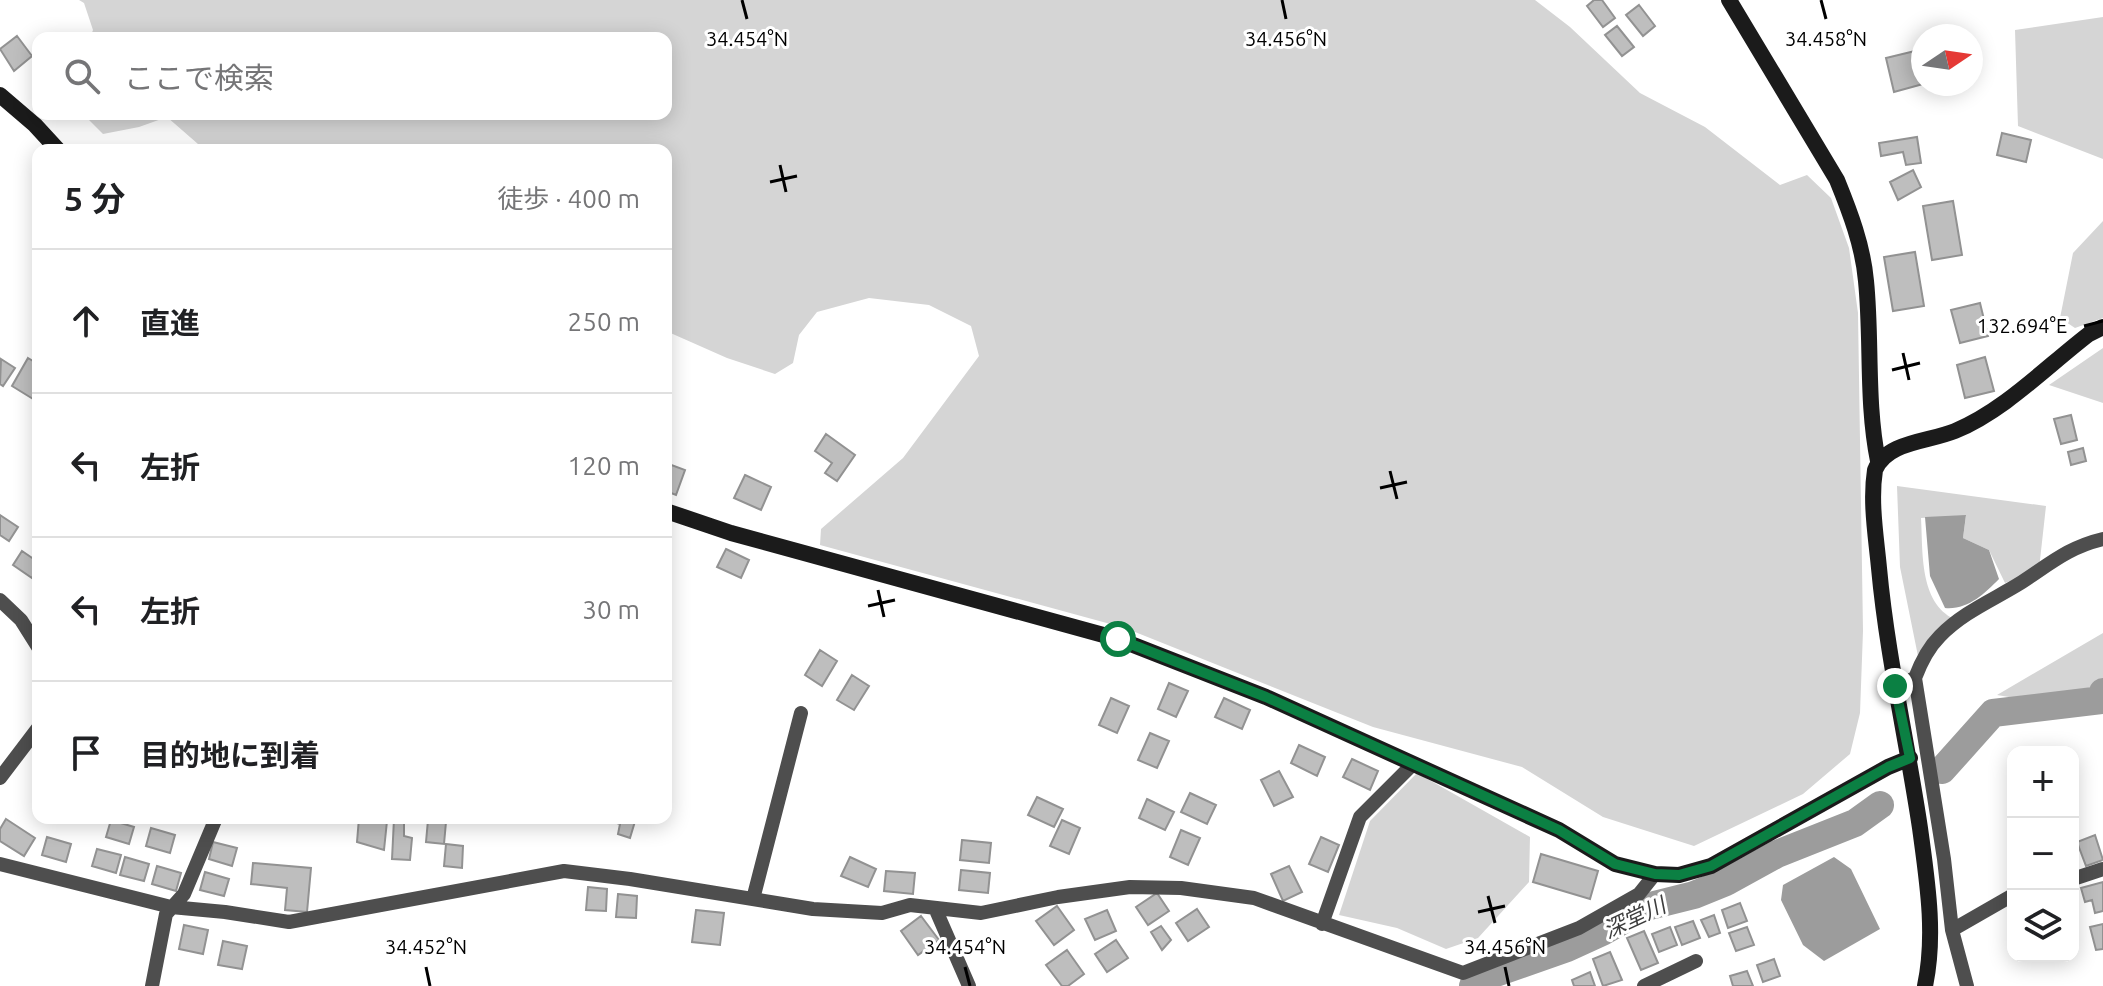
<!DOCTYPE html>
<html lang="ja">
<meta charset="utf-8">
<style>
body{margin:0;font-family:Ubuntu,"Noto Sans JP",sans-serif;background:#f2f2f2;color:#202124}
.controls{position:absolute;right:24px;bottom:24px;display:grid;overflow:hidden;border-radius:16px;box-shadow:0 4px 20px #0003}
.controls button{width:72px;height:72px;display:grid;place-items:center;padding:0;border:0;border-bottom:2px solid #e0e0e0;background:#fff;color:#202124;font:40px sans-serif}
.compass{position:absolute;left:1911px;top:24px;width:72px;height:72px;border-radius:50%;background:#fff;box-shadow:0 4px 20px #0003;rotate:77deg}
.stop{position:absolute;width:24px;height:24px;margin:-18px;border:6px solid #0b8043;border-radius:50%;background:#fff}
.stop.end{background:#0b8043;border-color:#fff;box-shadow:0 2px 8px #0008}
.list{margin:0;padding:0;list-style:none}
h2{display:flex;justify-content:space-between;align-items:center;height:104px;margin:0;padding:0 32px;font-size:34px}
h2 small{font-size:26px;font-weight:400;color:#757577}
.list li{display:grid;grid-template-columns:52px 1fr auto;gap:24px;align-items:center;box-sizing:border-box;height:144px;padding:0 32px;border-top:2px solid #e0e0e0}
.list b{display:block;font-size:30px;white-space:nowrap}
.list em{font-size:26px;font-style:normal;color:#757577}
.icon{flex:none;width:44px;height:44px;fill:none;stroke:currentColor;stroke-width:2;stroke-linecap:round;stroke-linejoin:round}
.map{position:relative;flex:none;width:2103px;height:986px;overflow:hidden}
.search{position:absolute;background:#fff;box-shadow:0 4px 20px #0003;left:32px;top:32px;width:640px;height:88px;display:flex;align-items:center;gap:20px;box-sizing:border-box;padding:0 28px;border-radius:16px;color:#757577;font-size:30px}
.panel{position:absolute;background:#fff;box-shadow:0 4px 20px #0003;left:32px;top:144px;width:640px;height:680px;border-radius:16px}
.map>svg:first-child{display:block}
</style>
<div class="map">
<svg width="2103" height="986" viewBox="0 0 2103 986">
<rect width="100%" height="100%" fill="#fff"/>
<path fill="#d5d5d5" d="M79,0H1535L1570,27L1640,93L1705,127L1780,185L1807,175L1831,198L1849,248L1858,313L1863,631L1860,713L1850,754L1803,794L1694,846L1603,817L1522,767L1373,727L1125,628L820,545L821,529L903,458L979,356L971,326L929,305L869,298L817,312L799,335L793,363L775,374L727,358L666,331V150H199L198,144L167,117L139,127L103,134L83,114H666V38H90L93,30L84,3Z
M2103,17V159L2018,126L2015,30Z
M2103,221V318L2075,328L2060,318L2073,253Z
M2103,348V403L2049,385Z
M1897,486L2046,506L2039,569L2005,583L1989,550L1963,538L1966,516L1921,518C1923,551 1919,602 1954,619L1920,666L1900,567Z
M2103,633V692L2057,705L1997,695Z
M1417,773L1530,837L1529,882L1478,938L1446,949L1397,928L1339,915L1370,821Z"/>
<path fill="#9c9c9c" d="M1966,515L1963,538L1989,550L1999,579C1984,594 1968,610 1945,608L1930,576L1925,517Z
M1834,857L1851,869L1880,929L1824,961L1803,945L1781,900L1783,885Z"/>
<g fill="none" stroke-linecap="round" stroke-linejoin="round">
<path stroke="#9c9c9c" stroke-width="28" d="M1942,770L1993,713L2102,700L2103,692
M1473,986L1490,975L1567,948L1602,932L1646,907L1694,895L1726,882L1777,854L1855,823L1880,805"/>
</g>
<path fill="#bebebe" stroke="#929292" stroke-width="2" d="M1594,0H1602L1615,18L1603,27L1587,6Z
M1639,5L1655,26L1643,36L1626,15Z
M1617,26L1634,47L1622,56L1605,35Z
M17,36L32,56L14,71L0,49Z
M1915,51L1923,84L1894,92L1886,58Z
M2002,133L2031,140L2026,162L1997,155Z
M1917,137L1921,163L1906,165L1903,152L1881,156L1879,143Z
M1913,170L1921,187L1898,200L1890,182Z
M1953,201L1962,255L1932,260L1923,206Z
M1915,252L1924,306L1893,311L1884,257Z
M1980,303L1988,336L1960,343L1951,310Z
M1985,357L1994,391L1965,398L1957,365Z
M28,358L38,364V402L12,386Z
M1,359L15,368L3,386L0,384Z
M2071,415L2077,440L2061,444L2054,419Z
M826,434L855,455L837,481L825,473L832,463L815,451Z
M2083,448L2086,461L2071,465L2068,452Z
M666,463L685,470L676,495L666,491Z
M745,475L771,487L761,510L734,498Z
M0,515L18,527L9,541L0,535Z
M726,549L749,560L741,578L717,567Z
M22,551L38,562V568L32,578L13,565Z
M820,650L837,661L822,686L805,675Z
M852,675L869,686L854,710L837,700Z
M1169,683L1188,691L1176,717L1158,709Z
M1111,698L1129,706L1117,733L1099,725Z
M1224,698L1250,710L1242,729L1215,717Z
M1150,733L1169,741L1157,768L1138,760Z
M1299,745L1325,757L1317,776L1291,763Z
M1352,759L1378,771L1370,790L1343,777Z
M1279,771L1293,797L1274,806L1261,780Z
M1190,793L1216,805L1207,824L1181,812Z
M1037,797L1063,809L1054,827L1028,815Z
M1147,799L1174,812L1165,830L1139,818Z
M359,818L387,821L384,850L357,842Z
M404,818V836L412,838L410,860L392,859L394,819Z
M608,818H636L630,838L618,834L620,824L608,820Z
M6,819L35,838L24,856L0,841V829Z
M111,820L134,827L129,844L106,837Z
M428,820L446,822L444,844L426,842Z
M1062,820L1080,828L1069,854L1050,846Z
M151,828L175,835L170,853L146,846Z
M1181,830L1200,838L1188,865L1170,857Z
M2095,835L2103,860L2086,866L2077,842Z
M47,837L71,844L66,862L42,855Z
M1321,837L1339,845L1328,872L1309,864Z
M962,840L991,843L989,863L960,860Z
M213,842L237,848L232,866L209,859Z
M446,844L463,846L462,868L444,866Z
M97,849L121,855L116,873L92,866Z
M1541,854L1598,871L1590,899L1533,882Z
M125,857L149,864L144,881L120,875Z
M850,857L876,869L868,887L841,876Z
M253,863L311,868L307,912L285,910L287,888L251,884Z
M157,866L181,873L176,891L152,884Z
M1289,866L1302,892L1283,901L1271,874Z
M961,870L990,873L988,893L959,890Z
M886,871L915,873L913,894L884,891Z
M205,872L229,879L224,896L200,890Z
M2103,882V911L2095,913L2092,900L2085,902L2081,888Z
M588,887L607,889L606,911L586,910Z
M1157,893L1169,911L1148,925L1136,907Z
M618,894L637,896L636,918L616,917Z
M1740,903L1747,921L1728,928L1722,910Z
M1057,906L1074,930L1054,945L1036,921Z
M1197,909L1209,927L1188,941L1176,923Z
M696,910L724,913L720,945L692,942Z
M1107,910L1116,931L1095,940L1085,919Z
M1714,915L1720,933L1709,937L1701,920Z
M921,916L939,940L918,955L901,931Z
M1693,921L1700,938L1682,945L1675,927Z
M2103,924V949L2096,950L2090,927Z
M184,925L208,930L203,954L179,949Z
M1161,926L1171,940L1162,950L1151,932Z
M1670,927L1677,945L1659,952L1652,934Z
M1747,927L1754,945L1736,951L1729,933Z
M1644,931L1658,963L1641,970L1627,938Z
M1116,940L1128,958L1107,972L1095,954Z
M223,941L247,946L242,969L218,965Z
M1067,950L1084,974L1068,986H1062L1046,965Z
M1610,952L1622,980L1603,986L1593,959Z
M1774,959L1780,976L1763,982L1757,965Z
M1747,971L1753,986H1733L1730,976Z
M1590,972L1595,986H1574L1572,980Z"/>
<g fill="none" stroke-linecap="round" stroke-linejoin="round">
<path stroke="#4e4e4e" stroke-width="14" d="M0,600L21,620L38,647
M1915,678L1944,859L1952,930L1967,986
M1895,686L1915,678C1921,662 1928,648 1940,636C1963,612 1995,599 2022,582C2051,563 2069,547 2103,539
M0,778L38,728
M0,864L171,907L225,912L289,922L564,871L630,879L813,909L882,913L910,905L981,913L1058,897L1130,887L1181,888L1254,898L1463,973L1579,928L1639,894L1655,874
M2073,879L2103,869
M753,899L801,713
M935,908L969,986
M1322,924L1360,817L1412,765
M1952,930L2013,895
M152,986L166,914L184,894L216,818
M1644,986L1696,961"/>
<path stroke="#1b1b1b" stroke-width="16" d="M1729,0L1837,180C1850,212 1863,246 1866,281C1872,341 1866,402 1878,461
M0,95L35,125L58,150
M666,511L731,533L1118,639L1266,697L1559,830L1615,864L1655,874L1679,875L1711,866L1888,767L1910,758
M1925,986C1936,934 1927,880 1920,828C1907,741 1887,655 1879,568C1876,536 1870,502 1875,470C1887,441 1929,442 1955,431C2005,410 2046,367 2089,334L2103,327"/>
</g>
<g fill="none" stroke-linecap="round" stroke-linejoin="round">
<path stroke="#0b8043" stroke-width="10" d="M1118,639L1266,697L1559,830L1615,864L1655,874L1679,875L1711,866L1888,767L1910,758L1895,686"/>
</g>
<path fill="none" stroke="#000" stroke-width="3" d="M742,0L747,19M1282,0L1286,19M1821,0L1826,19M780,165L786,192M770,182L797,176M2084,326L2103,321M1903,353L1909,380M1892,370L1920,363M1390,471L1397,499M1380,488L1407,482M878,590L884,617M868,606L895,600M1488,896L1495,923M1478,912L1505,906M426,967L430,986M965,967L970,986M1505,967L1509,986"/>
<g text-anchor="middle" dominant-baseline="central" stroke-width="6" stroke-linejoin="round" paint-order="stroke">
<g font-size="22" font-style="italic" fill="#3d3d3d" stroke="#fff">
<text transform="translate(1634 917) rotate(-25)">深堂川</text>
</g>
</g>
<g font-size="20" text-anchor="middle" fill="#000" stroke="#fff" stroke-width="6" stroke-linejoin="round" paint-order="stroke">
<text x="1286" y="46">34.456°N</text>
<text x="1826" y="46">34.458°N</text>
<text x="747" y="46">34.454°N</text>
<text x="2022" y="333">132.694°E</text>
<text x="426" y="954">34.452°N</text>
<text x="965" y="954">34.454°N</text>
<text x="1505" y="954">34.456°N</text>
</g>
</svg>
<div class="controls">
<button>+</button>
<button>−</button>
<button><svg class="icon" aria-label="layers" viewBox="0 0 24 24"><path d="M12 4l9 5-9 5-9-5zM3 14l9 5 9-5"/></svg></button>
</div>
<svg class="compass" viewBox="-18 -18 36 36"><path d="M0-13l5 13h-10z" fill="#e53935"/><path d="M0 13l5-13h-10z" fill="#757577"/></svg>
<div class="stop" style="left:1118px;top:639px"></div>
<div class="stop end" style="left:1895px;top:686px"></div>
<div class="search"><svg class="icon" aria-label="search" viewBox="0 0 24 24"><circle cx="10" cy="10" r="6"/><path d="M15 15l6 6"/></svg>ここで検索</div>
<section class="panel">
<h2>5 分<small>徒歩 · 400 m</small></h2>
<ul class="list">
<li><svg class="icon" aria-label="ahead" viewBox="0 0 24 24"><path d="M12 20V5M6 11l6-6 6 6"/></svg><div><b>直進</b></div><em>250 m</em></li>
<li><svg class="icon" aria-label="left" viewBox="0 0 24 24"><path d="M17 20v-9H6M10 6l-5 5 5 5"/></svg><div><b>左折</b></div><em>120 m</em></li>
<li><svg class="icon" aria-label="left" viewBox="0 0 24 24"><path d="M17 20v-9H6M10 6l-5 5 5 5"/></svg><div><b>左折</b></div><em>30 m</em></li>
<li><svg class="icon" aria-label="arrive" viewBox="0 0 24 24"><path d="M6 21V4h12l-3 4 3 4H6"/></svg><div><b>目的地に到着</b></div></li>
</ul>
</section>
</div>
